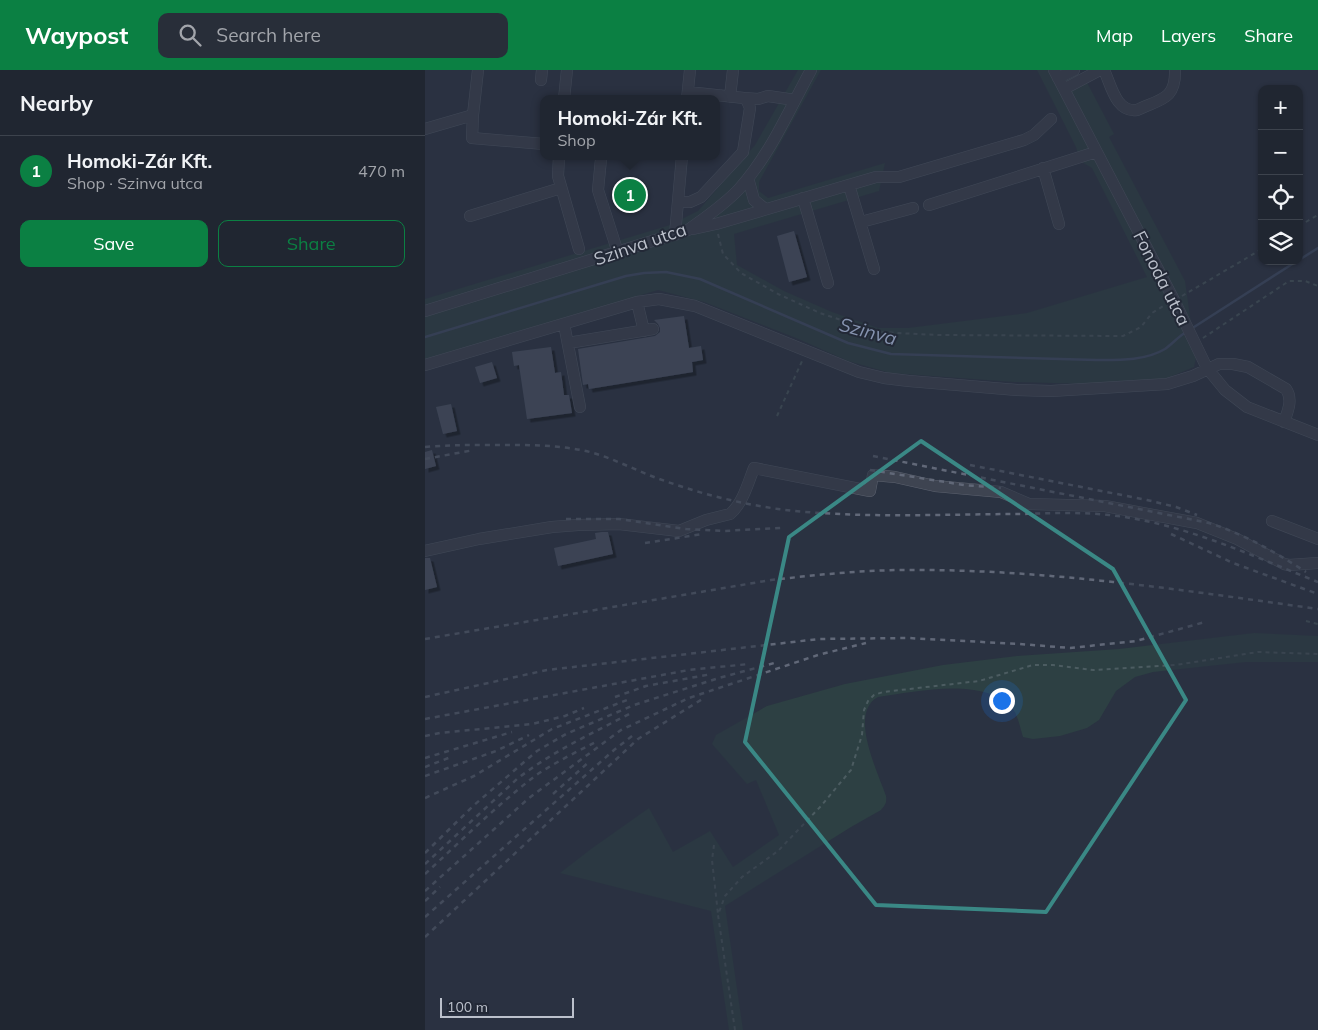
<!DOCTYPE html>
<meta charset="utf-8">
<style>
body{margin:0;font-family:Mulish,sans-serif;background:#282e39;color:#f1f3f6}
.controls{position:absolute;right:15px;top:15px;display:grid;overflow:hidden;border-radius:10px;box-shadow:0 1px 4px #0004}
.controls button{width:45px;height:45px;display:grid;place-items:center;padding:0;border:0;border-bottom:1px solid #3d434d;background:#202631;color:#f1f3f6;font:25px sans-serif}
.scale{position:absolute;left:15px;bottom:12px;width:134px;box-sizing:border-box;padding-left:5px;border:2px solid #bbc0cb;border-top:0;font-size:14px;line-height:18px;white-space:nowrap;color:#bbc0cb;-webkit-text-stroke:4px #232937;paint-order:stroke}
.you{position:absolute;left:576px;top:630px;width:18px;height:18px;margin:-12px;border:4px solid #fff;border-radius:50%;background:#1a73e8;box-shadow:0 0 0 8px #1a73e833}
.badge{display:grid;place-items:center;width:32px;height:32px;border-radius:50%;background:#0b8043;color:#fff;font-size:16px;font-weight:700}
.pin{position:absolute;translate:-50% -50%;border:2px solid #fff;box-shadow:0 1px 5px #0006}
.popup{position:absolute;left:115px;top:25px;width:180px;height:65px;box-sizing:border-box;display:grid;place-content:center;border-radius:10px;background:#202631;filter:drop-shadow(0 1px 4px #0005);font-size:16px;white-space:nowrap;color:#a2a5ab}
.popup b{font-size:19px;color:#f1f3f6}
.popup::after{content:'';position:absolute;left:50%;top:100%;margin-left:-10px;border:10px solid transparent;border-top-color:#202631}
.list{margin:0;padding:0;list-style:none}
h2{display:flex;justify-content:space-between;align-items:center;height:65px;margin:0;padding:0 20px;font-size:21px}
h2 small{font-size:16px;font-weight:400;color:#a2a5ab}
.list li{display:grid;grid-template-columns:32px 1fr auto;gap:15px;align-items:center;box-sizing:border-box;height:70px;padding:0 20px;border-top:1px solid #3d434d}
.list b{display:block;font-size:19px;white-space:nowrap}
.list p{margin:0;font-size:16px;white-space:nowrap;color:#a2a5ab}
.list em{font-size:16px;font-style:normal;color:#a2a5ab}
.actions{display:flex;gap:10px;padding:15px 20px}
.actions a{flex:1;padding:11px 0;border:1px solid #0b8043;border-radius:10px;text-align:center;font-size:18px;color:#0b8043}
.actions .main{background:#0b8043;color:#fff}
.icon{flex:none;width:28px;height:28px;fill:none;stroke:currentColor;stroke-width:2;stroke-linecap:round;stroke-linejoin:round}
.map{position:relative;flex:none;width:893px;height:960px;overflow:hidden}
header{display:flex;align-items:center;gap:30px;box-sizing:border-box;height:70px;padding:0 25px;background:#0b8043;color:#fff}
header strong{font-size:24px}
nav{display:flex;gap:28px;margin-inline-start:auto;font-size:18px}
.search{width:350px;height:45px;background:#282e39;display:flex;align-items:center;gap:12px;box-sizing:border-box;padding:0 18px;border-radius:10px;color:#a2a5ab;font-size:19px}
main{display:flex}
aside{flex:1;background:#202631}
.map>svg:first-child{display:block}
</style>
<header>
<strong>Waypost</strong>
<div class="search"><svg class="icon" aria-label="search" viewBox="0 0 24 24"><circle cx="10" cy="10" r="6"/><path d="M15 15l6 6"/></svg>Search here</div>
<nav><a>Map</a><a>Layers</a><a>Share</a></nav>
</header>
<main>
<aside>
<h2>Nearby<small></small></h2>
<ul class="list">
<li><span class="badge">1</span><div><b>Homoki-Zár Kft.</b><p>Shop · Szinva utca</p></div><em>470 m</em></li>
</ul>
<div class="actions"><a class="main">Save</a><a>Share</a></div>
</aside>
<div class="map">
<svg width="893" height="960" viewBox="0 0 893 960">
<defs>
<filter id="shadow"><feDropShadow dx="3.5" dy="3.5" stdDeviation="0" flood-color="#0009"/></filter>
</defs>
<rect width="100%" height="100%" fill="#2a3241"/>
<path fill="#2d4043" d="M373,0H396L334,112V121L343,128L460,93L454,121L309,164L312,195L359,221L407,242L453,258H483L602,243L722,207L667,98L655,91L651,77L612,0H650L652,5L657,3L689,64L684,67L760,211L771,288L769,297L740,309L665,314L589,312L465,303L423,291L371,268L279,232L233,220L0,290V229L245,155L273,141L330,75Z
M829,563L893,566V592H821L728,602L710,607L691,621L674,650L662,658L635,666L608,669L598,667C595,658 593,645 587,638C556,606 492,622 453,627C423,643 453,702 461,726C462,733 460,735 456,740L426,757L300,836L318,960H304L286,841L135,803L166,779L224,738L248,782L285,761L308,797L354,765L331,710L322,714L287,674L291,665L342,636L420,614L518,595L592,586L694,579Z"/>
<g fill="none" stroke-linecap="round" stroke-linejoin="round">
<path stroke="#43506a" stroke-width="2.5" d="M874,190L893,178
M766,259L872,191
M0,267L201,206L219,203L241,202L275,209L423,273L466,284L671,290C693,290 720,291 740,279C747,274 753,267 761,262"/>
</g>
<path fill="#535a6c" filter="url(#shadow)" d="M369,161L382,207L364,212L352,166Z
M259,246L264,278L276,276L278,290L267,292L268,302L164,319L163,314L158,315L153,279L230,266L235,262V258L233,254L229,250Z
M126,277L130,303L136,302L139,325H144L147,343L102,349L94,295L89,296L87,282Z
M67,292L72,308L55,313L50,297Z
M26,334L32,361L18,364L11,337Z
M7,380L11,396L0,399V382Z
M177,462H183L188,484L133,496L129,478L171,469L170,463Z
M0,488H5L12,517L0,520Z"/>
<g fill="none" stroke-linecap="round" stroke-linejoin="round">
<g stroke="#5c626f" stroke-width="12">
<path id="minor" d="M629,0L749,230L782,298L800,320L822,337L893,365
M679,0C686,15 691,43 712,40C735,29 751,30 750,0
M633,8L649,0
M116,10L117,0
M639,19L675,0
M305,27L308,0
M319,28L333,29L343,26L370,30
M139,29L142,0
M262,29L265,0
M48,45L47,68L119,74
M0,59L48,45L53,0
M134,86L133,106L154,179
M176,89L173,120L193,183
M618,98L634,154
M323,108L329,130L340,139
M424,115L449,199
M378,128L403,213
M254,132H265L276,127L318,82L325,38L322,31L319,28L263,22
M504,135L671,82
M45,146L136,118
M436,152L488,138
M268,159L291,154L451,107H474L599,70L609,65L626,49
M250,165L257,86
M212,232L219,261
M0,241L263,160C281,147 299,135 314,119C345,85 364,40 386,0
M139,254L155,337
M143,273L228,259
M0,295L212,232L234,229L270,236L434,302L459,308L484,311L592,320L626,321L742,314L768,306L794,294H808L823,297L861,319C868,329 863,341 859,352
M847,451L893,469
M0,481L54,469L127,457L153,455L194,454L254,461L281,450L305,444C318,433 323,413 329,398L445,421L448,405L470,407L510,416L576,422L604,434L680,436L772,453L812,469L859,494L864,495L893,493"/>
</g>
<path stroke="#4c5c61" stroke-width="2" stroke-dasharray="4 4" stroke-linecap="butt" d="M874,156L893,145
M293,164L298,184L316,203L353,224L395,243L452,262L513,265L698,266L716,257L727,243L740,235
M757,226L837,179
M778,268L864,211H880L893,216
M352,346L378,289
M881,551L893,554
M289,775L287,790L293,844
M310,960L293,845L300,826L317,807L353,781L396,736L426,700L437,665L439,640L443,631L449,625L458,622L554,611L608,595H628L668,600L751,595L833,582L893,584"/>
<use href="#minor" stroke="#3e4451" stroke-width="11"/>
<path stroke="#616878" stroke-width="2.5" stroke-dasharray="5 5" stroke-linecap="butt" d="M0,377C22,375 42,375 64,375C98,375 132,374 165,382C187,388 208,399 229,407C269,422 311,433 353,439C431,449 518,444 597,444C626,443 655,442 684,445C758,453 825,485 893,512
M448,386L784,453C819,464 850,482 881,502
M0,389L49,380
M545,395L722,430L751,437L772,445
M445,400L539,415L576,418
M141,449H194L261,459L298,461L356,458
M746,464L808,493L893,524
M220,473L278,464
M0,569L346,510C391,505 436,500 482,500C620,499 757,520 893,539
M0,627L122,600L394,569L483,568L595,574L645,578L711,571L780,552
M190,627L221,616L287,604
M0,649L264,600L324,594
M0,666L15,663L107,654L140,646L159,638
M0,688L87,662
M0,697L26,687
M0,706L71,681L104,665
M128,724L165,691
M0,728L49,706L127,659L202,630
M0,783L48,736L112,681L141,664L209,635L294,608L353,592
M0,794L92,709C128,681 168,663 208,642
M0,804C36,771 71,736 110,706C129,693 151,682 171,672
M0,821L104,728L196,660L264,628L393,585L441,573
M0,831L15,817
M0,847L189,680L211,663
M0,867L213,669L279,628"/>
</g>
<path d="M0 0H893V960H0ZM496,371L688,499L761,630L621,842L451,835L320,672L364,467Z" fill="#2a3241" fill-opacity=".55" fill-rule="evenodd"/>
<path fill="none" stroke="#3a8885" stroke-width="4" stroke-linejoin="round" d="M496,371L688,499L761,630L621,842L451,835L320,672L364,467Z"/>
<g text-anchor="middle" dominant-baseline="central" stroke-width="4" stroke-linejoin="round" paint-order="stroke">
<g font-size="18" fill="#bbc0cb" stroke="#232937">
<text transform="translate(215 174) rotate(-19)">Szinva utca</text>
<text transform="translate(737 208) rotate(63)">Fonoda utca</text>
</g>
<g font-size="19" font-style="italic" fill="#8693af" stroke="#232937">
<text transform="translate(443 261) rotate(15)">Szinva</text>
</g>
</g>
</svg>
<div class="controls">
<button>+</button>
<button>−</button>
<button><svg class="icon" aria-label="locate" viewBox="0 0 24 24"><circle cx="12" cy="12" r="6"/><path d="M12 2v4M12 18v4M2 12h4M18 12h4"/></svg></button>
<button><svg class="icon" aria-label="layers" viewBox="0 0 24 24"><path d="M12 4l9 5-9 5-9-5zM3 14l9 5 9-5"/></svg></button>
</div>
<div class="scale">100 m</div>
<div class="you"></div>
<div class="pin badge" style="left:205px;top:125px">1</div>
<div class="popup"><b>Homoki-Zár Kft.</b>Shop</div>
</div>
</main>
